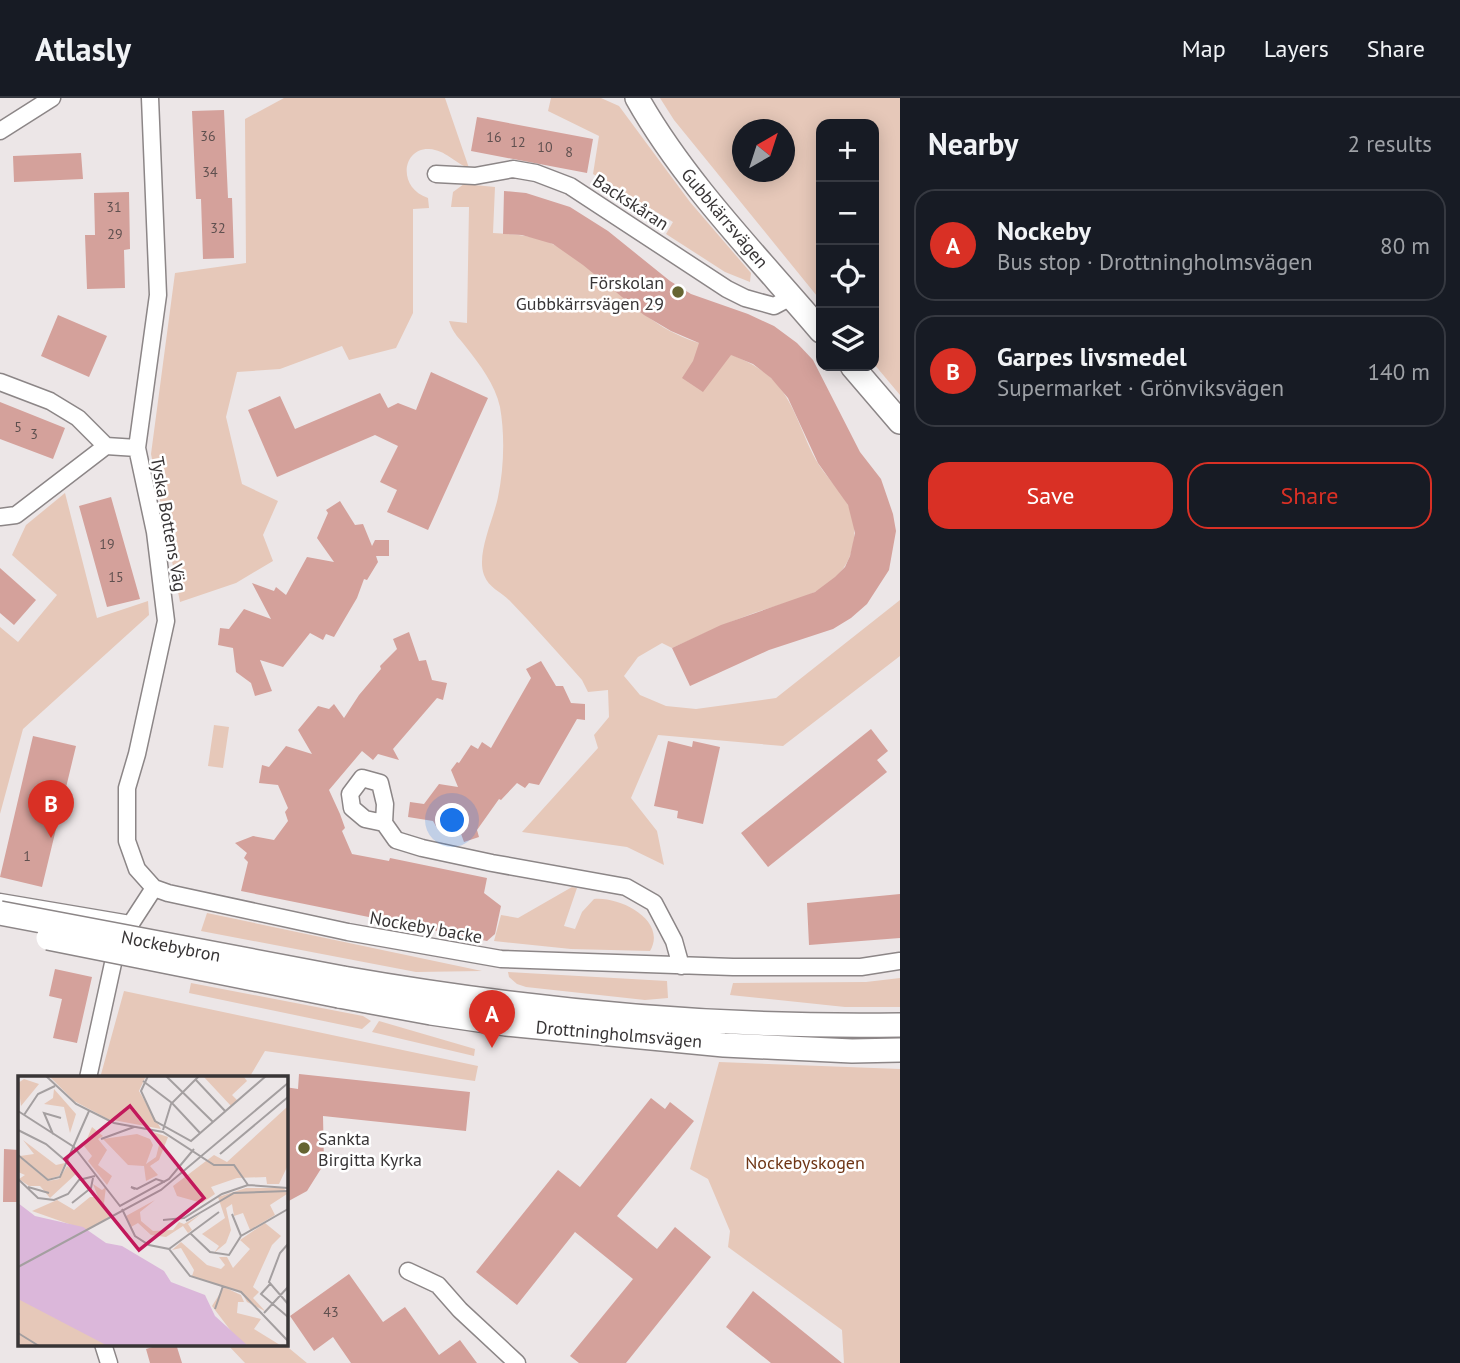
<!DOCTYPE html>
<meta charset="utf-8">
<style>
body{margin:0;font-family:"PT Sans",sans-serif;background:#242831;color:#f1f3f6}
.controls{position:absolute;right:21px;top:21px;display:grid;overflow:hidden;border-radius:14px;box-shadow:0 4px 18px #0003}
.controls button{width:63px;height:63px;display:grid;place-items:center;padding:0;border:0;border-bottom:2px solid #363941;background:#171b24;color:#f1f3f6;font:35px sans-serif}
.compass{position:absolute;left:732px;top:21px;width:63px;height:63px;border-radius:50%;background:#171b24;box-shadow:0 4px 18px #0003;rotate:39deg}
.you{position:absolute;left:453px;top:723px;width:24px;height:24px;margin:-18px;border:5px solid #fff;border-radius:50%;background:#1a73e8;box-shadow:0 0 0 10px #1a73e833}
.badge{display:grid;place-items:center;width:46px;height:46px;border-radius:50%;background:#d93025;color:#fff;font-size:23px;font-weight:700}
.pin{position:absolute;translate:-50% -58px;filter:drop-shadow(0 2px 4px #0008)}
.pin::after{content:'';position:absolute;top:37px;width:24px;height:21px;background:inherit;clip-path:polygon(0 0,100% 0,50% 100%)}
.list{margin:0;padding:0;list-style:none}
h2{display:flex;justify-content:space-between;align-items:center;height:91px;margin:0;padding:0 28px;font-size:30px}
h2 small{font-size:23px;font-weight:400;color:#9ea1a6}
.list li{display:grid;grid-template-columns:46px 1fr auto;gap:21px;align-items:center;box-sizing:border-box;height:112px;margin:0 14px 14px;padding:0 14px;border:2px solid #363941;border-radius:21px}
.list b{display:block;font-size:26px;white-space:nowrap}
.list p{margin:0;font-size:23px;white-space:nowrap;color:#9ea1a6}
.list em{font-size:23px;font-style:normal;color:#9ea1a6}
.actions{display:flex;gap:14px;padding:21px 28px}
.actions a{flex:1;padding:16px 0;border:2px solid #d93025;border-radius:21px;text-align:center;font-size:24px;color:#d93025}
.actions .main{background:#d93025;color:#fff}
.icon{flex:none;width:38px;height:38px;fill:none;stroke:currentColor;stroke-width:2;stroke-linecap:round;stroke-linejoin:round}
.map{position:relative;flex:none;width:900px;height:1265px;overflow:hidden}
header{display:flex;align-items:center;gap:42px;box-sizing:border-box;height:98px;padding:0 35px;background:#171b24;border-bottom:2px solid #363941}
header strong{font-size:33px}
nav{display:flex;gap:38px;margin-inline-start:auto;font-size:24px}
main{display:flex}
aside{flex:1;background:#171b24}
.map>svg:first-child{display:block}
</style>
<header>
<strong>Atlasly</strong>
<nav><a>Map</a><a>Layers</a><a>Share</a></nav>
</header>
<main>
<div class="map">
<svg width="900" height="1265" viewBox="0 0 900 1265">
<rect width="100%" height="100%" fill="#ece6e7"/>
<path fill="#e6c8b9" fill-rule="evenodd" d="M284,0H445L469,70C454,65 446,52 429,51C402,50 397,90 428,100L429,110L413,111V215L396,250L349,262L342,248L280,271L237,274L226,319L242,386L278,403L263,437L273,463L236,485L180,504L151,356L175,175L246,165L245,21Z
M551,0H601L619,8L690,104L751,175L750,184L725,174L666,136L673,124L593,76L599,38L548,13Z
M660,0H900V297L874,266V26H821V203L674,22ZM743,32H785V74H743Z
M464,86L495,89L493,135C509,136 525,137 540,141C583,154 627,210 670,233C702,250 742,254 770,279C796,303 801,338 819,367C830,384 848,399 853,420C856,434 854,453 846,466C840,477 826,489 815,494C796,503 774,508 754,515C726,525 699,538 672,550L662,545L638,559L624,578L640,597L666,608L696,611L776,600L900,502V558L783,648L658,637L631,700L657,733L664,767L627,749L522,734L598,650L594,637L609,619L608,592L588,594L582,582C558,555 534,528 510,503C500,493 489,490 484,477C476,456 494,420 498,399C504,370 505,337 500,309C495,286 480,267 466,249C458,238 454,237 449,223L467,225L469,109H451L453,94Z
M65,395L97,520L148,503L149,517L23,631L0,716V529L18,544L57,497L12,457L26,427Z
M214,627L229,629L223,670L208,668Z
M572,789L577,790L564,828L575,831L582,814L594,801C619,798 668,822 650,853L571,851L494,843L501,817L518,820Z
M207,815L482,873L416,874L201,833Z
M508,874L667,883L668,900L645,902L526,889L517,886L509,879Z
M900,880V909H845L730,897L733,885L866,884Z
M191,885L363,918L371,923L362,931L189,895Z
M124,893L478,968L475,983L265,953L249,980H100Z
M379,923L475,951L474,958L372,934Z
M719,964L900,971V1265H844L842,1232L728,1149L730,1133L708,1081L690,1071Z
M227,1246H284L307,1265H245Z"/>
<path fill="#d4a19b" d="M224,12L228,100H232L234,160L203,161L201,101H196L192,13Z
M477,19L593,41L587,75L471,53Z
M81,55L83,81L14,84L13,58Z
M504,93L526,95L570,109L608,133L670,183L691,196L748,216L774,228L797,245L813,262L860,354L881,381L893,416L896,433L889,472L867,506L851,520L833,531L769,552L690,588L672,550L721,527L815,494L835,479L845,469L850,458L855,435L848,407L818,365L788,300L771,280L753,266L731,257L703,294L682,280L693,263L699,245L671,233L644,217L583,167L553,146L522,137L503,136Z
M129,94L130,151L124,152L125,190L87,191L85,137H95L94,95Z
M58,217L107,238L89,279L41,258Z
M431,274L488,300L428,432L387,414L397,392L380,384L398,348L375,337L277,379L248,312L280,298L295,331L380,295L388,310L398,305L416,312Z
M0,304L65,330L53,361L0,341Z
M111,399L140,501L107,509L79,408Z
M340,403L355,427L363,426L372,448L375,442H389V458H376L378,464L367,482L364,481L357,500L334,539L326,536L323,542L310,535L283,569L260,562L272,593L255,598L251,585L236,574L233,550L218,547L220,530L229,531L244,511L271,521L252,485L274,493L276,489L286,497L307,459L334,464L317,440L328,415L326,412Z
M0,470L36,502L14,527L0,515Z
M409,534L419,563L426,562L432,582L447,585L443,602L437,600L393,651L399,662L378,656L373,662L362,653L329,692L340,716L345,730L342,733L352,756L389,763L390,760L487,780L484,795L501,808L495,836L487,843L241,793L248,764L244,760L247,755L235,745L253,738L274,742L288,723L285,714L288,710L278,687L259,685L262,667L269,669L286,648L312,656L298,632L318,608L329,611L334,606L344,620L359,597L381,571L380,568L397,551L393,541Z
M541,563L556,588H563L571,605L585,606V622L577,621L539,687L529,685L525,690L517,685L501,702L499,701L477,732L479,739L464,744L460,733L437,730L433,723L408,719L410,704L424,706L439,686L458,689L451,672L457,664L459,665L471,647L478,651L482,644L491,650L531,580L526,571Z
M871,631L888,653L877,662L887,674L768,769L741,735Z
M33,638L76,648L42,789L0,779Z
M668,643L692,649L693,643L720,649L703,726L677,720L678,713L654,708Z
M900,796V840L809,847L807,805Z
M55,871L92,879L77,945L53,940L62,901L49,898Z
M299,976L470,994L466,1033L323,1018L324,1066L307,1093L285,1105V989L298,991Z
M651,1000L665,1011L670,1004L694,1023L617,1118L657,1151L675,1129L711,1159L626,1265H579L570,1258L633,1181L575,1134L517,1207L476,1174L558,1072L580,1089Z
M4,1051L19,1052V1104H3Z
M349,1176L383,1224L405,1209L439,1257L460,1242L477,1265H351L333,1239L314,1253L290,1218Z
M753,1193L842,1265H771L726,1229Z
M162,1246H176L182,1265H150L146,1251Z"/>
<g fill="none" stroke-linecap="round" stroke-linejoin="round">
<g stroke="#8c8687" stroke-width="19">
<path id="street" d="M150,0L158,197L137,350L155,434L166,523L137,656L127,690V743L137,771L154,790L168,795L348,834L501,861L733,869H861L900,863
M0,33L52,0
M436,76L475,78L513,71L536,75L570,88L727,191L745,200L774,208L791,199
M0,284L50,303L78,320L106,348L137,350
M0,419L16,417L106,348
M384,725L365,721L352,710L350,696L362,680L380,685L385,706L384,725L396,742L422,750L492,765L626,789L654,805L674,843L681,868
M0,804L130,826
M88,980L117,847L154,790
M408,1173L438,1187L460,1212L517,1265
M103,1246L109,1265"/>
</g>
<g stroke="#8c8687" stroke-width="26">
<path id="secondary" d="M637,0C684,84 759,160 821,233
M852,268L900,324
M343,880C526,912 713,930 900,927
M339,898L431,915L506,926L724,947L852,953L900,952"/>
</g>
<use href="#street" stroke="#fff" stroke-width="16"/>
<use href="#secondary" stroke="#fff" stroke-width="23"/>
<g stroke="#8c8687" stroke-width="26" stroke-linecap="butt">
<path id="secondary-bridge" d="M0,815L343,880
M48,840L339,898"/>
</g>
<use href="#secondary-bridge" stroke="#fff" stroke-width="23"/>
</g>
<g fill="#656431" stroke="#fff" stroke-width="2.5">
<circle cx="678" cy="194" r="7"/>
<circle cx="304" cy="1050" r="7"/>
</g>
<g text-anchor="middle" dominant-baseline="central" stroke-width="5" stroke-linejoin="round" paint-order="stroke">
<g font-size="14" fill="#5f504f">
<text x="208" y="38">36</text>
<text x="494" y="39">16</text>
<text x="518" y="44">12</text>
<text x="545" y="49">10</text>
<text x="569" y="54">8</text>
<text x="210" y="74">34</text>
<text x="114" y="109">31</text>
<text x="218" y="130">32</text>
<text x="115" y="136">29</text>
<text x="18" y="329">5</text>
<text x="34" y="336">3</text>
<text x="107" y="446">19</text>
<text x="116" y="479">15</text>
<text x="27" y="758">1</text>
<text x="331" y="1214">43</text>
</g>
<g font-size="18" fill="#383536" stroke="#fff">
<text transform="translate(631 104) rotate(33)">Backskåran</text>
<text transform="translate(725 120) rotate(50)">Gubbkärrsvägen</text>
<text transform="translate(169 426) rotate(80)">Tyska Bottens Väg</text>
<text transform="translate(426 829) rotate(10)">Nockeby backe</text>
<text transform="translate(171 848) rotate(11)">Nockebybron</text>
<text transform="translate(619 936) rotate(5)">Drottningholmsvägen</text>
</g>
<g font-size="18" fill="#383536" stroke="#fff" text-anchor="end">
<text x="664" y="184">Förskolan<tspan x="664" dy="21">Gubbkärrsvägen 29</tspan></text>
<text x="318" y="1040" text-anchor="start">Sankta<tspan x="318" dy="21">Birgitta Kyrka</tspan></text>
</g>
<g font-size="18" fill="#6e3515" stroke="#fff">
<text x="805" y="1064">Nockebyskogen</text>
</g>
</g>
<g transform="translate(18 978)">
<rect width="270" height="270" fill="#ece6e7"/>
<path d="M31,0H128L121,15L143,53L90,43L56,25ZM185,0L226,1L229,5L214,19L219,24L213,30ZM6,3L21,8L3,30L0,7ZM36,13L58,38L52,57L46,31L26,28L35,22ZM269,31V91L261,108H249L248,101L219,102L193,111L197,118L184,127L159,120L155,110L196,79L209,86ZM74,51L85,60L80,63L89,74L80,89L94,100L89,109L70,85L74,80L66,70ZM135,56L150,61L141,84L132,90L140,99L128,105L126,90L110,89L85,63L119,58L132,63L135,69L128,88L138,81L142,65ZM5,64L38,89L47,87L41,100L30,103L2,80L16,78ZM0,80L30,105L41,103L49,90L59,97L32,122L22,110H11L1,103L7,99L0,96ZM75,108L84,114L88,111L86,127L92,141L68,154L14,135L39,124L56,134L72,121H80ZM228,112H266L269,118L252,129L257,139L232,154L225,137L216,140L214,128L208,132L213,154L208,167L196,177L201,170L184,158L207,142L200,121ZM137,124L122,136L123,145L135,155L155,154L161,146L166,148L183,138L170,148L174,154L170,157L165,150L148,161L133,159L120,147L113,151L108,140ZM247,147L263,160L254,169L235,211L241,216L235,222L247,235L229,226L224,217L174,200L176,194L163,172L154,174L163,166L189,189L203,193L207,189L201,181H209L215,192L232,173L222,164ZM0,173L163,269H0ZM206,211L223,219L226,226H220L219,237L243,243L236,253L262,269H229L219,263L194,230Z" fill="#e6c8b9"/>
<path d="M0,127L17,140L65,151L88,167L104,170L146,195L153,206L187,219L197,240L229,269H88L0,223Z" fill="#dbb7da"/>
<path fill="none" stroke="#a49fa0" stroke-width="2" d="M28,0L58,28L96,47L145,56L196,89H216L230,109M130,0L123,15L137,45L173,65L248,0M148,0L195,46M178,4L208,36M125,5L154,27L182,57M0,35L56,71L102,130L151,103L176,73M6,39L20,18L37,10M0,54L28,68L49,86M145,54L153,28L181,0M35,58L26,37L43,42M83,63L116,51M202,78L270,21M0,79L30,104L42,101L71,35M0,103L20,122L36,124L50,118L61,104L77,100M10,111L31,117M117,113L113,111L119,113L138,103L147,106M54,127L73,112L75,102M104,133L117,160L131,169L151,173L172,200L223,216L270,265M214,138L223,160M145,144L166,142L204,118L230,109L270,112M168,145L216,117L270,115M172,157L192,176L211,179L223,160L270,133M270,168L262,177L251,206L270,228M151,173L201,136M0,191L143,114L270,7M252,208L243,218L270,241M197,233L205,210M246,237L270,211M0,257L21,270"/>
<path fill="#c2185b" fill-opacity="0.15" stroke="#c2185b" stroke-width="3.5" d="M112,30L186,122L121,174L47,83Z"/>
<rect width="270" height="270" fill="none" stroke="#383536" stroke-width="3.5"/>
</g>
</svg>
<div class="controls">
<button>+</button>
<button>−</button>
<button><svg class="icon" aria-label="locate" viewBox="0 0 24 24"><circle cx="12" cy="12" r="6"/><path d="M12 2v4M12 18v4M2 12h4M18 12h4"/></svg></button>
<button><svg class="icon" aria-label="layers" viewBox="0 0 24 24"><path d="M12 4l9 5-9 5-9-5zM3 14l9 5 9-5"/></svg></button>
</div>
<svg class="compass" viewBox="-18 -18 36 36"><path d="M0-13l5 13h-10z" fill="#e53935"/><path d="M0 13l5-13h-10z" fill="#9ea1a6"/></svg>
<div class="you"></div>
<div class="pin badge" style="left:492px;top:950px">A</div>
<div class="pin badge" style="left:51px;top:740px">B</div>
</div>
<aside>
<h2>Nearby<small>2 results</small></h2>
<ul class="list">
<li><span class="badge">A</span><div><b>Nockeby</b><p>Bus stop · Drottningholmsvägen</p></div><em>80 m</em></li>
<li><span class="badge">B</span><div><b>Garpes livsmedel</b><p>Supermarket · Grönviksvägen</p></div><em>140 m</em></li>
</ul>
<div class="actions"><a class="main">Save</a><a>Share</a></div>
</aside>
</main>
